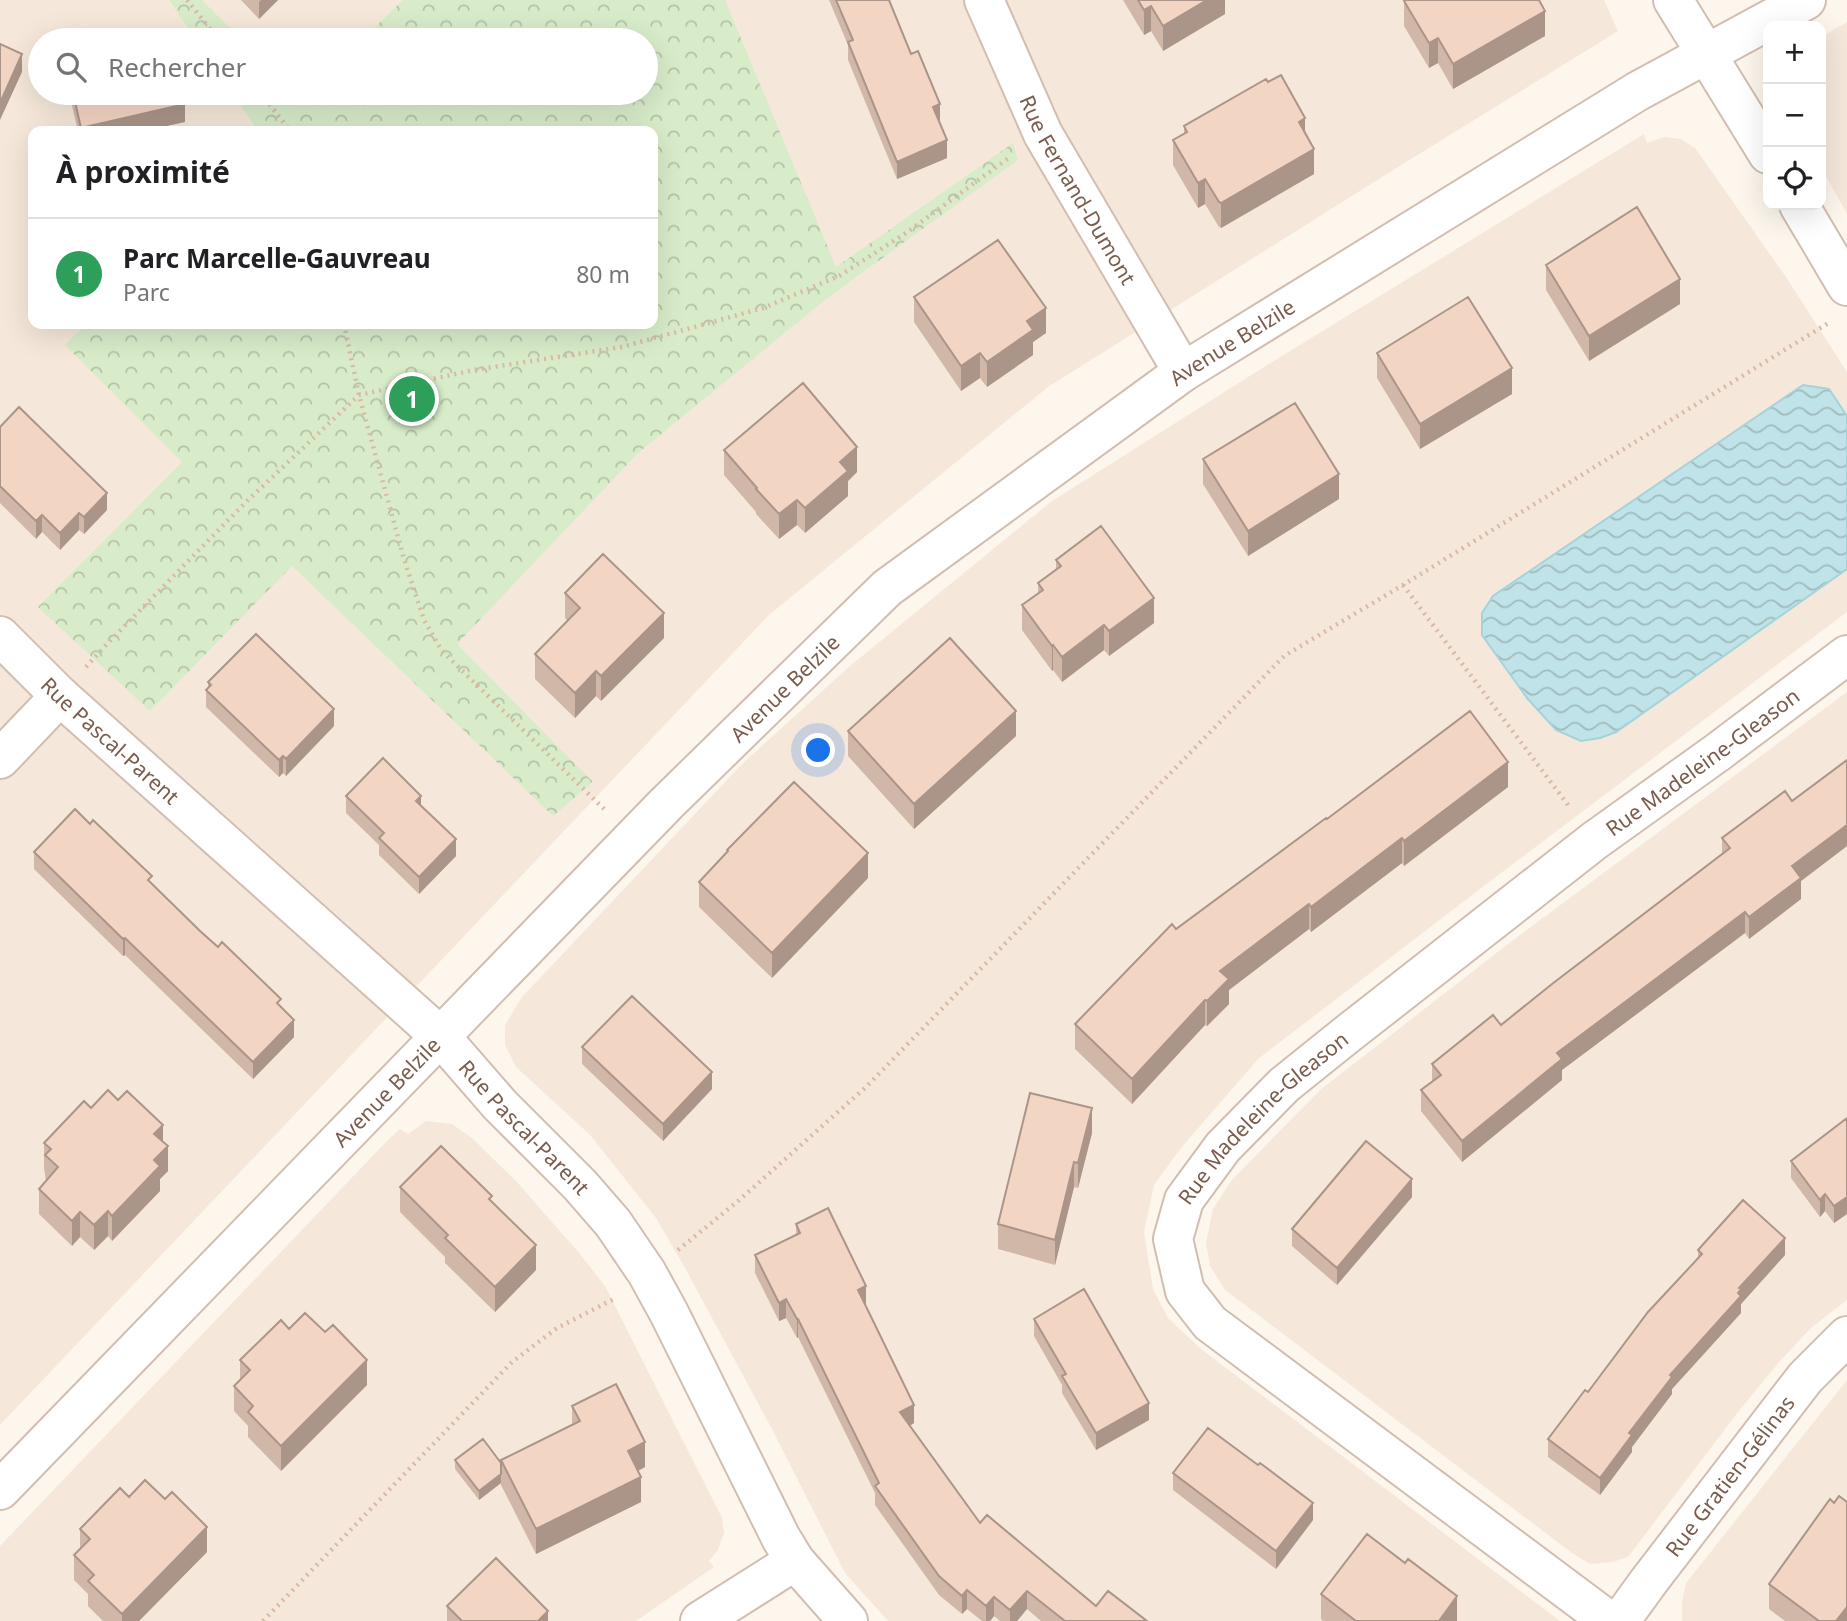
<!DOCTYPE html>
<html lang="fr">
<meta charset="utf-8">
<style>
body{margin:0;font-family:"Noto Sans",sans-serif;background:#f6f6f6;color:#202124}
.controls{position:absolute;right:21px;top:21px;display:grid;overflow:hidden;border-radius:14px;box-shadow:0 7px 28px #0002}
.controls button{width:63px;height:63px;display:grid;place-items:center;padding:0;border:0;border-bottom:2px solid #e0e0e0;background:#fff;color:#202124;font:35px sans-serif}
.you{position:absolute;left:819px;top:751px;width:24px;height:24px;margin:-18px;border:5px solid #fff;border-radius:50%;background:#1a73e8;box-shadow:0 0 0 10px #1a73e833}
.badge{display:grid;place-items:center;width:46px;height:46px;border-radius:50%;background:#2563eb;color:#fff;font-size:23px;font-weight:700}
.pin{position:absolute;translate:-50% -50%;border:4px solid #fff;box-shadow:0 2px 7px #0006}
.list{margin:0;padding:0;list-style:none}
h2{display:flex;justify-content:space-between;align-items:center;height:91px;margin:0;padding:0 28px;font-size:30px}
h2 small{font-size:23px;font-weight:400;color:#757577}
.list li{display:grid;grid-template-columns:46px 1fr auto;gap:21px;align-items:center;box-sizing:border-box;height:112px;padding:0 28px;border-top:2px solid #e0e0e0}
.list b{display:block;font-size:26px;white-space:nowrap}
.list p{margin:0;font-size:23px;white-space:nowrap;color:#757577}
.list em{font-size:23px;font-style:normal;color:#757577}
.icon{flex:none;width:38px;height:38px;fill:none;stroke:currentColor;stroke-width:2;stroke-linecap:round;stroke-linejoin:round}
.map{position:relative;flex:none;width:1847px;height:1621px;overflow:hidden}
.search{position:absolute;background:#fff;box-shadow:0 7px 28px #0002;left:28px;top:28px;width:630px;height:77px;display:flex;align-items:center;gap:18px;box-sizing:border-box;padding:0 24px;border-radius:38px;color:#757577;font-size:26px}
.panel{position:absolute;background:#fff;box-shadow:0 7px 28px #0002;left:28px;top:126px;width:630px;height:203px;border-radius:14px}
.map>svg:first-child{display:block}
</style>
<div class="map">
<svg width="1847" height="1621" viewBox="0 0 1847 1621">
<defs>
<pattern id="forest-crowns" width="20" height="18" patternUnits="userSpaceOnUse" patternTransform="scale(1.75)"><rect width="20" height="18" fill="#d8ecc9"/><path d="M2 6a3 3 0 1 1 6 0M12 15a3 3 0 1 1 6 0" fill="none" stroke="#b4c2a5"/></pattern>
<pattern id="water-waves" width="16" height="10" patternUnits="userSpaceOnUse" patternTransform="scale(1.75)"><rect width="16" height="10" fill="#bfe3e8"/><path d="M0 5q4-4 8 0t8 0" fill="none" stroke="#a0bbbe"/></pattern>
</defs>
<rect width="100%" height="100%" fill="#fdf6ec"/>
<path fill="#f5e8da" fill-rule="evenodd" d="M0,0H1604L1618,31L1390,172L1048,387L769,615L0,1425ZM40,40H646V93H40ZM33,131H653V324H33Z
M1847,22V214L1821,167V37Z
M1644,134L1647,143L1664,137L1681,139L1695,148L1786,277L1847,372V612L1497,876L1258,1059L1181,1148L1154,1185L1144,1232L1153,1289L1168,1318L1201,1349L1560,1621H888L845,1573L773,1431L685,1268L656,1218L590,1135L516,1067L505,1045V1025L522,997L743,763L850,666L1052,501L1264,367Z
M1847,692V1300L1811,1328L1780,1361L1738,1412L1628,1557L1613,1562L1590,1564L1572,1553L1225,1290L1210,1266L1206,1243L1213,1209L1231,1181L1320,1090L1512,941Z
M426,1121L452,1124L472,1138L516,1181L580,1254L605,1286L722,1518L724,1533L718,1550L709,1561L714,1567L636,1621H0V1546L386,1142L400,1129L408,1134Z
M1847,1380V1621H1682V1603L1686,1583Z"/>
<path fill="url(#forest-crowns)" d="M169,0H202L242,40H196Z
M403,0H725L836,267L1013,143L1018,160L830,296L638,453L457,644L593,782L553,816L292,566L150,711L38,607L182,462L65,345L86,324H653V131H258L232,93H294L302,100L310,93H646V40H362Z"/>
<path fill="url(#water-waves)" stroke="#a5d3da" stroke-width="2" d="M1803,385L1829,389L1847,416V569L1616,732L1600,738L1581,741L1556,730L1527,698L1482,635V613L1493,596Z"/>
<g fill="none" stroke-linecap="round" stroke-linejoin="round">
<g stroke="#d1beb0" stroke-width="42">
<g id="minor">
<path id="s1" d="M984,0L1043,134L1183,372"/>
<path d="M1673,0L1768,154"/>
<path d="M1799,205L1847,286"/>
<path id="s2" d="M0,636L60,696L440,1036L500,1105L580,1185L613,1223L647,1273L669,1313L781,1538L795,1561L848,1621"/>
<path d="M0,759L60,696"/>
<path id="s3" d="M0,1490L666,804L887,588L1183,372L1638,91L1806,0"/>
<path d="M700,1621L795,1561"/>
<path id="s4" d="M1609,1621L1210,1323L1185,1291L1173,1239L1184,1200L1223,1147L1284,1085L1345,1036L1594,841L1718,752L1847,655"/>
<path id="s5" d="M1620,1621L1649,1581L1805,1378L1847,1336"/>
</g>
</g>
<path stroke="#d9b8a5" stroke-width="4.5" stroke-dasharray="2 5" stroke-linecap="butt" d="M187,0L219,40
M261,93L290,131
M344,324L359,395L404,559L424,620L442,651L604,809
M1403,585L1571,809
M86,667L105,646L246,502L359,395L474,370L622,347L763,308L839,276L906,233L1010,157
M678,1250L737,1202L866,1087L1284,656L1403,585L1830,322
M263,1621L512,1362L557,1328L616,1298"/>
<use href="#minor" stroke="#fff" stroke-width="38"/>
</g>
<path fill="#d1b7a8" d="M241,0H278L259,19Z
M829,0H889L940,122H939L947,158L897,179L848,60V45Z
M1123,0H1225V14L1163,51L1151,31L1144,35Z
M1404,1L1545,36L1453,89L1438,63L1429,68L1404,26Z
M69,93H182L185,122L143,131H78Z
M1184,126L1305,133L1314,174L1221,228L1219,227L1205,204L1198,208L1173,165V140L1184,134Z
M1546,265L1680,304L1589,361L1546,290Z
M914,297L1046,333L1033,342V355L987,387L980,378L961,391L914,322Z
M1377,353L1512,394L1420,449L1377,378Z
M0,427L107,510L84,534L79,530L60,550L42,532L36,539L0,503Z
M724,450L857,472L848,481V496L805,533L797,525L779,539L756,514V512L724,475Z
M1203,459L1339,499L1248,556L1203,484Z
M1056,560L1154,623L1109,656L1104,650L1062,682L1053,670L1052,671L1022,630V605L1038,593V583L1056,570Z
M565,593L664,638L601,701L596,696L575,718L535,679V654L568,621L565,618Z
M208,682L334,726L286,776L283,773L279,777L206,707V690L208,688Z
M848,731L1016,736L914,829L848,756Z
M1847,760V846L1801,881V899L1749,939L1745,933L1562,1070V1080L1462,1162L1421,1111V1090L1432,1081V1064L1501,1025L1722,855V838L1792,801Z
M1508,787L1404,866L1402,863L1311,932L1309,929L1229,990V1004L1207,1026L1205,1025L1132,1104L1075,1049V1024L1176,929L1327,819Z
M346,796L421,805L456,856L419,894L379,855V845L346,813Z
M727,850L868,878L772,978L699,907V882L727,852Z
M34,852L152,884L281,1007L294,1037L253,1079L125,955L123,956L34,869Z
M582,1047L712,1089L663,1141L582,1064Z
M91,1108L163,1142L168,1171L160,1179V1191L112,1241L108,1236L94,1250L80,1237L72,1246L39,1214V1189L46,1181L44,1168V1143Z
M1847,1118V1214L1834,1223L1825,1211L1820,1217L1791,1178V1161Z
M1092,1133L1078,1188L1074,1187L1055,1265L998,1249V1224Z
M400,1187L492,1202L536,1270L495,1312L445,1263V1257L400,1212Z
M1412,1197L1337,1285L1292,1246V1229Z
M796,1224L866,1304L865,1305L914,1423L910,1426L980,1523L1096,1606L1147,1621H1041L1027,1609L1017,1621H1000L994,1616L990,1621H982L967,1609L962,1614L939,1595L875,1505V1493L798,1337L797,1338L786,1318L779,1321L755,1273V1255L796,1235Z
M1698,1250L1785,1255L1741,1304V1313L1672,1389V1394L1632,1447V1452L1600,1495L1548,1457V1439L1698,1258Z
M1034,1319L1149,1420L1096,1450L1062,1393V1385L1034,1336Z
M289,1329L367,1385L281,1471L248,1437V1426L234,1411V1386L240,1380V1360Z
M572,1406L645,1467L638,1471L641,1502L536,1554L501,1485V1483L479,1500L455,1469V1460L501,1463V1460L572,1425Z
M1173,1473L1313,1520L1276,1569L1173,1490Z
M129,1497L207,1552L139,1621H103L88,1606V1594L74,1580V1555L80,1549V1529Z
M1769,1584L1847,1621H1785L1769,1609Z
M1321,1594L1457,1621H1323L1321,1619Z
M447,1606L548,1621H447Z"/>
<path fill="#aa9588" d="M261,0H278L259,19V2Z
M1207,0H1225V14L1163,51V26Z
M1151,6V31L1144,35V10Z
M1545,11V36L1453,89V64Z
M1438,38V63L1429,68V43Z
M22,54V72L0,120V103Z
M185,104V122L143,131H81V128Z
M940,104V122L933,124V107Z
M1305,118V143L1299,122Z
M947,140V158L897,179V162Z
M1314,149V174L1221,228V203Z
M1205,179V204L1198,208V183Z
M1680,279V304L1589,361V336Z
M1046,308V333L1033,342V355L987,387V362L1027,321Z
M980,353V378L961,391V366Z
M1512,368V394L1420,449V424Z
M857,447V472L848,481V496L805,533V508L840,462Z
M1339,474V499L1248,556V531Z
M107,493V510L84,534V517Z
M797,500V525L779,539V514Z
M79,513V530L60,550V533Z
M42,515V532L36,539V521Z
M1154,598V623L1109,656V631Z
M664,613V638L601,701V676Z
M1104,625V650L1062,682V657Z
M1053,645V670L1052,671V646Z
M596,671V696L575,718V693Z
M334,709V726L286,776V759Z
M1016,711V736L914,829V804Z
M283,756V773L279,777V760Z
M1508,762V787L1404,866V841Z
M421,796V813L416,801Z
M1847,825V846L1801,881V899L1749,939V917L1792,866Z
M1402,838V863L1311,932V907Z
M456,839V856L419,894V877Z
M868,853V878L772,978V953Z
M1309,904V929L1229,990V1004L1207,1026V1001L1220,971Z
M1745,912V933L1562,1070V1080L1462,1162V1141L1557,1053Z
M125,938V955L123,956V939Z
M1205,1000V1025L1132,1104V1079Z
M294,1020V1037L253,1079V1062Z
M712,1072V1089L663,1141V1124Z
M1092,1108V1133L1078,1188V1163Z
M163,1125V1150L154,1134Z
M168,1146V1171L160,1179V1191L112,1241V1216L154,1160Z
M1074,1162V1187L1055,1265V1240Z
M1412,1179V1197L1337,1285V1268Z
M1825,1194V1211L1820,1217V1200Z
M1847,1197V1214L1834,1223V1206Z
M108,1211V1236L94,1250V1225Z
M80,1212V1237L72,1246V1221Z
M1785,1238V1255L1741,1304V1313L1672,1389V1394L1632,1447V1452L1600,1495V1478L1629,1433L1670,1375L1739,1288Z
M536,1245V1270L495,1312V1287Z
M866,1286V1304L858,1309V1290Z
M786,1299V1318L779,1321V1303Z
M797,1319H798V1337L797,1338Z
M367,1360V1385L281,1471V1446Z
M1149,1403V1420L1096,1450V1433Z
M914,1405V1423L900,1431V1412Z
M645,1442V1467L628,1476V1451Z
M501,1474V1483L479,1500V1491Z
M641,1477V1502L536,1554V1529Z
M1313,1503V1520L1276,1569V1551Z
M207,1527V1552L139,1621H122V1614Z
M967,1590V1609L962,1614V1596Z
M1027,1591V1609L1017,1621H1010V1610Z
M1457,1596V1621H1439Z
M994,1597V1616L990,1621H986V1606Z
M1847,1607V1621H1836Z
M548,1611V1621H538Z"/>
<path fill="#f3d5c3" stroke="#aa9588" stroke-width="2" d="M836,0H889L911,54L918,51L940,104L933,107L947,140L897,162L848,42L853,40Z
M1138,0H1207L1163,26L1151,6L1144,10Z
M1405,0H1539L1545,11L1453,64L1438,38L1429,43L1404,1Z
M144,35L145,40H123Z
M169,36L170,40H152Z
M0,44L22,54L0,103Z
M1281,75L1305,118L1299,122L1314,149L1221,203L1219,202L1205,179L1198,183L1173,140L1187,132L1184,126L1266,79L1268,82Z
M73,93H182L185,104L81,128Z
M1637,207L1680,279L1589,336L1546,265Z
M998,240L1046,308L1027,321L1033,330L987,362L980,353L961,366L914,297Z
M1468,297L1512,368L1420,424L1377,353Z
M803,383L857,447L840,462L848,471L805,508L797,500L779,514L756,489L757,488L724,450Z
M1295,403L1339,474L1248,531L1203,459Z
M19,407L107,493L84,517L79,513L60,533L42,515L36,521L0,486V427Z
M1101,526L1154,598L1109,631L1104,625L1062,657L1053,645L1052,646L1022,605L1043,590L1038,583L1061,566L1056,560Z
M603,554L664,613L601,676L596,671L575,693L535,654L580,608L565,593Z
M256,634L334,709L286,759L283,756L279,760L206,690L211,685L208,682Z
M950,638L1016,711L914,804L848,731Z
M1470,711L1508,762L1404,841L1402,838L1311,907L1309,904L1220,971L1229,979L1207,1001L1205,1000L1132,1079L1075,1024L1172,924L1176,929L1326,818L1327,819Z
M383,758L421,796L416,801L456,839L419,877L379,838L384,833L346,796Z
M1847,760V825L1792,866L1801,878L1749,917L1745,912L1557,1053L1562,1059L1462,1141L1421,1090L1441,1075L1432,1064L1493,1015L1501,1025L1552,984L1730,848L1722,838L1785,791L1792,801Z
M794,782L868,853L772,953L699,882L728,851L727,850Z
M75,809L90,824L93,820L152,876L148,880L200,931L218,947L222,942L281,999L277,1003L294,1020L253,1062L125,938L123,939L34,852Z
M632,996L712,1072L663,1124L582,1047Z
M108,1090L118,1100L127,1091L163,1125L154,1134L168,1146L154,1160L160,1166L112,1216L108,1211L94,1225L80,1212L72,1221L39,1189L58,1167L45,1155L51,1149L44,1143L84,1101L91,1108Z
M1030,1093L1092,1108L1078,1163L1074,1162L1055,1240L998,1224Z
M1847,1118V1197L1834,1206L1825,1194L1820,1200L1791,1161Z
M1366,1141L1412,1179L1337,1268L1292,1229Z
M441,1146L492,1196L489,1199L536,1245L495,1287L445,1238L448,1235L400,1187Z
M1743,1200L1785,1238L1739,1288L1741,1289L1738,1293L1741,1296L1670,1375L1672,1377L1629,1433L1632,1435L1600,1478L1548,1439L1585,1390L1588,1392L1648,1312L1702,1254L1698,1250Z
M828,1208L866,1286L858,1290L914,1405L900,1412L980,1523L987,1515L1096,1606L1108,1591L1147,1621H1065L1027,1591L1010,1610L994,1597L986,1606L967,1590L962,1596L939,1576L875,1486L879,1483L798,1319H797L786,1299L779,1303L755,1255L800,1233L796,1224Z
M1084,1289L1149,1403L1096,1433L1062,1376L1066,1374L1034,1319Z
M305,1313L325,1332L333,1325L367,1360L281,1446L248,1412L253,1406L234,1386L250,1370L240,1360L281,1320L289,1329Z
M616,1384L645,1442L628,1451L641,1477L536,1529L501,1460L580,1421L572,1406Z
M1208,1428L1258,1465L1260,1463L1313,1503L1276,1551L1173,1473Z
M483,1439L501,1463V1474L479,1491L455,1460Z
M145,1480L165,1499L172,1492L207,1527L122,1614L88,1581L94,1575L74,1555L90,1539L80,1529L120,1488L129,1497Z
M1839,1496L1847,1502V1607L1836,1621H1819L1769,1584L1830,1499L1834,1503Z
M1367,1534L1405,1563L1408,1559L1457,1596L1439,1621H1356L1321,1594Z
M496,1558L548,1611L538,1621H462L447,1606Z"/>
<g text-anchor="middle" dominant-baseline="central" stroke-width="7" stroke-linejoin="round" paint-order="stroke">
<g font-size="21" fill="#7a5c4d" stroke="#fffaf3">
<text stroke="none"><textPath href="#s1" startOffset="212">Rue Fernand-Dumont</textPath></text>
<text stroke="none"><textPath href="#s3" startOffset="1689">Avenue Belzile</textPath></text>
<text stroke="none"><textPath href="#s3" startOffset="1122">Avenue Belzile</textPath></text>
<text stroke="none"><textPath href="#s2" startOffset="152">Rue Pascal-Parent</textPath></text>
<text stroke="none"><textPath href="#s4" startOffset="1314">Rue Madeleine-Gleason</textPath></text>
<text stroke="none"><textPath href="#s3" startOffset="555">Avenue Belzile</textPath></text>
<text stroke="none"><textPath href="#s4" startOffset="747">Rue Madeleine-Gleason</textPath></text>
<text stroke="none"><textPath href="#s2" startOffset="719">Rue Pascal-Parent</textPath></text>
<text stroke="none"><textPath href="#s5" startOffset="182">Rue Gratien-Gélinas</textPath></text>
</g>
</g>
</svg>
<div class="controls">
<button>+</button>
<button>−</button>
<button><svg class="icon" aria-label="locate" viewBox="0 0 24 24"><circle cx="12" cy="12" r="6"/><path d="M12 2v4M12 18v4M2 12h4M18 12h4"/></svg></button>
</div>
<div class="you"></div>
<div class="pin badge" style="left:412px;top:399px;background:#2e9e5b">1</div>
<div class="search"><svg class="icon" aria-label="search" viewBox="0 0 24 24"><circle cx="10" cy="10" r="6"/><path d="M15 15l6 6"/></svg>Rechercher</div>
<section class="panel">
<h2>À proximité<small></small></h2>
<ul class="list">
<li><span class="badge" style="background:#2e9e5b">1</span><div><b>Parc Marcelle-Gauvreau</b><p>Parc</p></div><em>80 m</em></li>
</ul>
</section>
</div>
